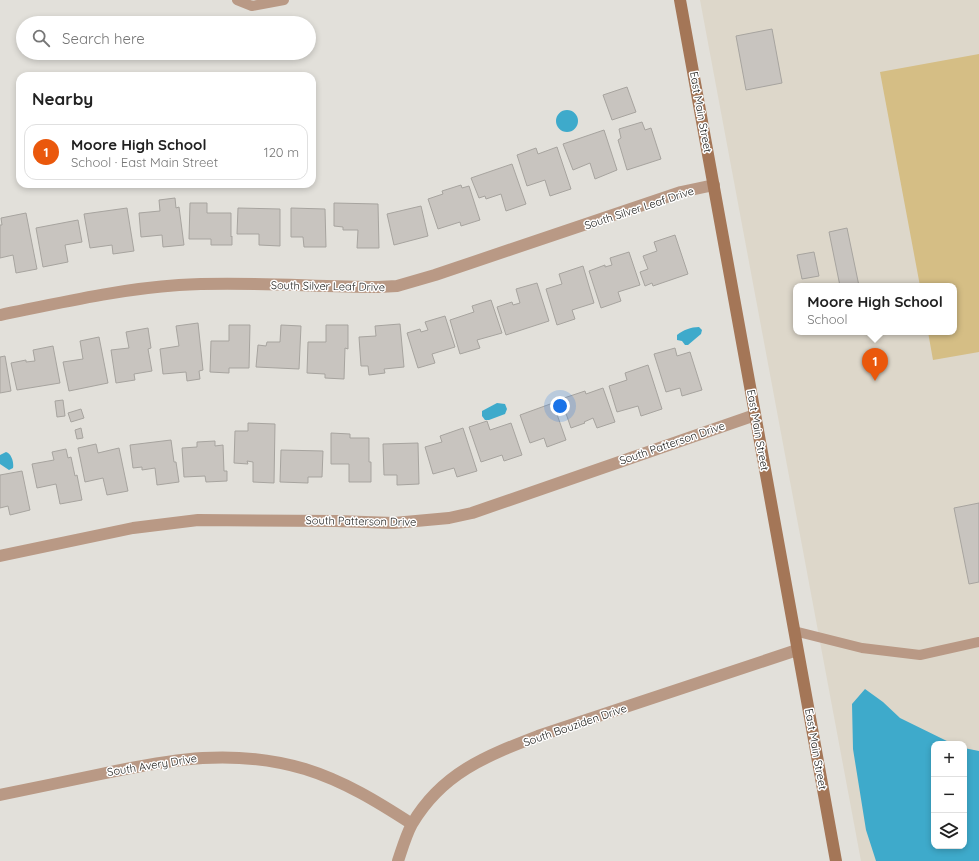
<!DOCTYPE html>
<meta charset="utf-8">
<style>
body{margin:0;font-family:Quicksand,sans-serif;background:#f6f6f6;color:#222}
.controls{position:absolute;right:12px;bottom:12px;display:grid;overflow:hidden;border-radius:8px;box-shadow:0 2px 6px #0003}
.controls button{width:36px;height:36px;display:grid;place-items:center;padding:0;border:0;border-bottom:1px solid #e0e0e0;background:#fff;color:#222;font:20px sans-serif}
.you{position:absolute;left:560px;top:406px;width:14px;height:14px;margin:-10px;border:3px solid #fff;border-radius:50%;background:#1a73e8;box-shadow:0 0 0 6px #1a73e833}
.badge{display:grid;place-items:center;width:26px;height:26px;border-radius:50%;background:#ea580c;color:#fff;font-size:13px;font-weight:700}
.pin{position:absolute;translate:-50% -33px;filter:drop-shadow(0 1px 2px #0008)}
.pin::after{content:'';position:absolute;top:21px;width:14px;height:12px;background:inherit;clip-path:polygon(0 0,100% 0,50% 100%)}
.popup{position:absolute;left:793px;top:283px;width:164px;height:52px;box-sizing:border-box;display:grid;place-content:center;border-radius:8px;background:#fff;filter:drop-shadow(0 1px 3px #0005);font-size:13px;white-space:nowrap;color:#767676}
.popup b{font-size:15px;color:#222}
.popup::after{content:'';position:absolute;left:50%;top:100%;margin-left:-8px;border:8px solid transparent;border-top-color:#fff}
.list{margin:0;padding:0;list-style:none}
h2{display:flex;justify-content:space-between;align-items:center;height:52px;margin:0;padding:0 16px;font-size:17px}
h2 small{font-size:13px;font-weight:400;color:#767676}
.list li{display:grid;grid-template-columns:26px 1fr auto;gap:12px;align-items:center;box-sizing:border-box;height:56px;margin:0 8px 8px;padding:0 8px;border:1px solid #e0e0e0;border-radius:12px}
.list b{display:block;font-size:15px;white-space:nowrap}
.list p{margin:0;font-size:13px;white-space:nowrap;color:#767676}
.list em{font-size:13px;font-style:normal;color:#767676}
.icon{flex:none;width:22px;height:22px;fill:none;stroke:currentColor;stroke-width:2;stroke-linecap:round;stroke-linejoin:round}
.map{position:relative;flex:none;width:979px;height:861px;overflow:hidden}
.search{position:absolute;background:#fff;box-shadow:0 2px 6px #0003;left:16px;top:16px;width:300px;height:44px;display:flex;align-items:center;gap:10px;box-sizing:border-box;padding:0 14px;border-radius:22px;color:#767676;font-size:15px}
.panel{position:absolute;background:#fff;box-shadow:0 2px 6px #0003;left:16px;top:72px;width:300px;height:116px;border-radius:12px}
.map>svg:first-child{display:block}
</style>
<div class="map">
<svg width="979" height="861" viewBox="0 0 979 861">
<rect width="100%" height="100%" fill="#e2e0da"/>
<path fill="#ddd7ca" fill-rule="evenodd" d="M700,0H979V861H861ZM796,286H954V332H796ZM934,744H964V846H934Z"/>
<path fill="#d5be85" d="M979,54V352L933,360L928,332H954V286H920L880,72Z"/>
<path fill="#3eaacb" d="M556 121a11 11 0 1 1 22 0a11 11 0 1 1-22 0Z
M699,327L702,330L701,334L688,345H685L682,341L677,340V335C683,330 691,327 699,327Z
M497,403L505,404L507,409L505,414L489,420H485L482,416V411Z
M6,452C12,454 14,463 13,468L9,470L0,464V455Z
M865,689L883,702L900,718L953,744H934V846H964V748L979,751V861H876L866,830L853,749L852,704Z"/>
<path fill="#c8c4bf" stroke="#a7a49f" d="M772,29L782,83L746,90L736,36Z
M627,87L636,112L612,120L603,95Z
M642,122L645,130L651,128L661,159L627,170L618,140L621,138L619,129Z
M604,130L617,170L595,179L590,163L573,170L563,144Z
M557,147L571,189L550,196L545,180L527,186L517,155L536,148L538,154Z
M512,164L526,204L506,211L501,194L486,199L485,196L479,198L471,178Z
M461,185L462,188L469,186L480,220L461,226L460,222L438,229L428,199L443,194L442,191Z
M175,198L176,208L179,207L184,245L163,247L162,235L141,237L139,213L160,211L159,200Z
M190,203H207V213H231V237L232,236V245H211V239H189Z
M334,203L378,204L379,248H357L358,230H343V227L334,226Z
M421,206L428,236L394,245L387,214Z
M127,208L134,251L113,254L112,245L90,248L84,214Z
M238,208L280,209V246L259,245V234H237Z
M291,208L325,209L326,247H304L303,237H291Z
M26,213L37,269L16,273L13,255L0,258V225H2L1,218Z
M78,220L82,242L65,245L68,262L43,267L36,228Z
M847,228L859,286H840L829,232Z
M675,235L688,274L653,286L652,283L645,286L640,272L648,269L643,256L657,251L654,242Z
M629,252L640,285L618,292L621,301L601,308L589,271L605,265V267L612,265L610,258Z
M814,252L819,276L802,279L797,255Z
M583,266L594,303L572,310L575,319L557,325L546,289L562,284L559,274Z
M537,283L549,321L506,335L497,307L512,302L513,305L520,303L516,289Z
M491,300L502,333L477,340L480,348L460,354L450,320L474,312L472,306Z
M445,316L455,347L432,354L435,363L418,368L407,333L420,329L421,332L428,330L425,322Z
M198,323L203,370L199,371L200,379L187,381L186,372L163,374L160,349L179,346L176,326Z
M400,324L404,367L384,369L385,373L369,375L368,366H361L359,337L376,336L375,326Z
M229,325H250L249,368H229V373L210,372L211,341H229Z
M281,325L301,326L299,369L256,367L258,345L266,346L267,342H280Z
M326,325H348V349L345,348L344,379L325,378V374L307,373L308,342H326Z
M148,328L151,348L148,349L152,371L134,374L135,380L116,383L111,350L129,348L126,332Z
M99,337L108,383L69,391L63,362L83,359L80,341Z
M53,346L60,383L17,390L11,363L26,360V362L35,361L33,350Z
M675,348L677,356L690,352L702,390L682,396L680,388L666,392L654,354Z
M5,356L11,391L0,393V357Z
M648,365L662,409L641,416L638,406L617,412L609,386L627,380L625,373Z
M603,388L615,422L597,428L593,418L584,422L585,423L571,428L561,399L585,391L586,394Z
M63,400L65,416L57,417L55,401Z
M553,403L566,440L547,447L544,438L530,443L520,415Z
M81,409L84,418L71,422L68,413Z
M487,421L490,430L511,423L522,455L504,461L502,455L481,462L469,427Z
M248,423L275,424L274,483L253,482V462L247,461L248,464L234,463L235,431H248Z
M81,428L83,438L77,439L75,430Z
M463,428L477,471L457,477L454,468L433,474L425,447L442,442L440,436Z
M331,433L350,434V438H369V462H371V482H349V464H331Z
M171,440L174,462H176L179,482L157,485L155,468L142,470V467L133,468L130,445Z
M215,441V446L223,445L224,471H227V481L206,482L205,476L184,477L182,448L197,447V442Z
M418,443L419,484L397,485V475H384L383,444Z
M96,444L98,453L119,448L128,491L107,495L103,478L85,482L78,448Z
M66,449L68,458L71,457L75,476L77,475L82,500L60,504L56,484L37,488L32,464L54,460L52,452Z
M281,450L323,451L322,477H308V483L280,482Z
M22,471L30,510L10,515L8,506L0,508V475Z
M979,503V582L969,584L954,508Z"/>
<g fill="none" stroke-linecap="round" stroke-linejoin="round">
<path stroke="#b99985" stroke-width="10" d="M237,0L252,6L284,0
M794,631L862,648L920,655L979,642"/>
<path stroke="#b99985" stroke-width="12" d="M0,315C59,303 119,289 179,285C245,281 312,287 378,287L397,286L435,275L681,192L714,185
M0,556L133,528L198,520L336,521L394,523L449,518L472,513L755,415
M0,795C34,788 67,781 101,774C172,759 233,748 305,769C344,781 378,802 412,824
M398,861C402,849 406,835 412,824C442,773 486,756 538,736L797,650"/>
<path stroke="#a47657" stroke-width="12" d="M680,0L836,861"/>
</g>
<g text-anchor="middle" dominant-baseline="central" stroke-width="3" stroke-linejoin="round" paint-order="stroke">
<g font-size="11" fill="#171715" stroke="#fff">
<text transform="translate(701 112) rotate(80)">East Main Street</text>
<text transform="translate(639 208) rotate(-18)">South Silver Leaf Drive</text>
<text transform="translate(328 286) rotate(1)">South Silver Leaf Drive</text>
<text transform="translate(758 430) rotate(80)">East Main Street</text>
<text transform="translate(672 443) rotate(-19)">South Patterson Drive</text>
<text transform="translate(361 521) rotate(1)">South Patterson Drive</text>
<text transform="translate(575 725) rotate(-19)">South Bouziden Drive</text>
<text transform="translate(816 749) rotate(80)">East Main Street</text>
<text transform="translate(152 765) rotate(-9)">South Avery Drive</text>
</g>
</g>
</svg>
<div class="controls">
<button>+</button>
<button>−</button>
<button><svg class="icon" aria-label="layers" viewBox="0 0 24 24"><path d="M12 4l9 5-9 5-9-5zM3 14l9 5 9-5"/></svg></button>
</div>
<div class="you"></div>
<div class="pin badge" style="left:875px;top:381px">1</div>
<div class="popup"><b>Moore High School</b>School</div>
<div class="search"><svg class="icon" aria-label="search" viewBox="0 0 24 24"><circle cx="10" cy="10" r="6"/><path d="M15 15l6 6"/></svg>Search here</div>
<section class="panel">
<h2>Nearby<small></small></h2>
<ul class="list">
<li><span class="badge">1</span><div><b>Moore High School</b><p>School · East Main Street</p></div><em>120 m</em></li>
</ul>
</section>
</div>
